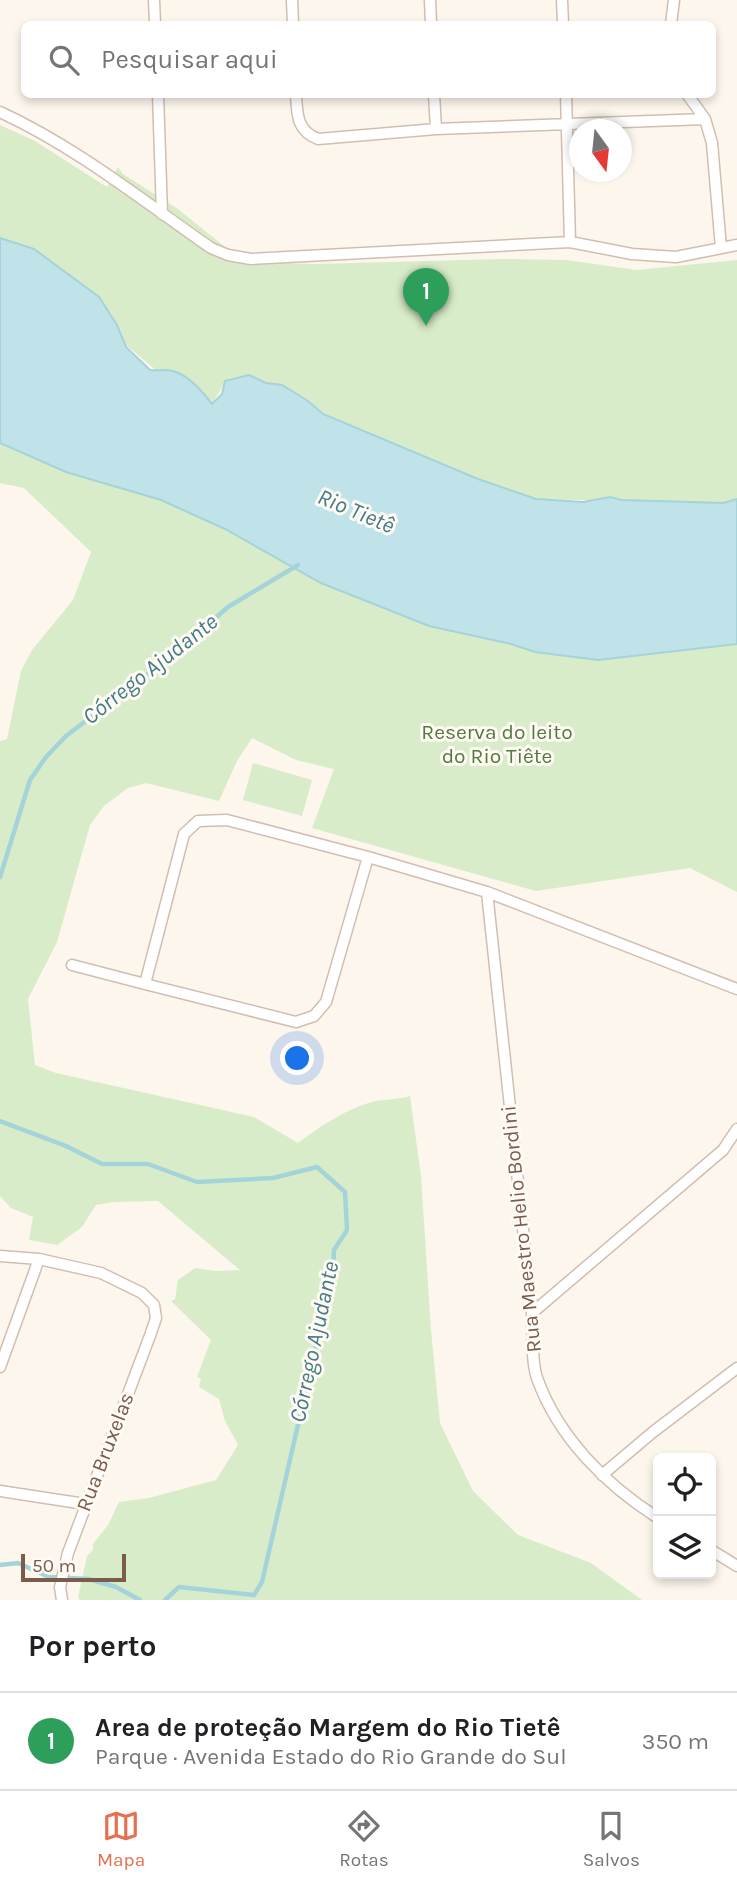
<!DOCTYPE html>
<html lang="pt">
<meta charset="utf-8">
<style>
body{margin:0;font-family:Karla,sans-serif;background:#f2f2f2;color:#202124}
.controls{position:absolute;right:21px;bottom:21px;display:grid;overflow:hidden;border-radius:10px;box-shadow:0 4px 10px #0003}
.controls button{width:63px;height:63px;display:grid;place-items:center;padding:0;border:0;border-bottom:2px solid #e0e0e0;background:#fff;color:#202124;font:35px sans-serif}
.compass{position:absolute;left:569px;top:119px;width:63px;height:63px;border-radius:50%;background:#fff;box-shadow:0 4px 10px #0003;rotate:165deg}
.scale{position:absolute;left:21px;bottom:18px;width:105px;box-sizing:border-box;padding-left:7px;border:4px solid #7a5c4d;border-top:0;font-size:19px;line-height:24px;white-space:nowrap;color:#7a5c4d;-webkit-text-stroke:5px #fffaf3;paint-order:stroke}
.you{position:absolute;left:298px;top:1059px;width:24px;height:24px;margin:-18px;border:5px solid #fff;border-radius:50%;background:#1a73e8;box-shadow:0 0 0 10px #1a73e833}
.badge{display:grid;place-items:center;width:46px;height:46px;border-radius:50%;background:#e76f51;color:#fff;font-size:23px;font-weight:700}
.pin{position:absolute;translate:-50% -58px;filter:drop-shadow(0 2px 4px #0008)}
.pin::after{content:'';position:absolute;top:37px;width:24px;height:21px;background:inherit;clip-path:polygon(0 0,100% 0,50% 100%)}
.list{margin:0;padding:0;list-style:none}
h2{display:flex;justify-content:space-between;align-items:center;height:91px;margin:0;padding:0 28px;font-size:30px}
h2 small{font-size:23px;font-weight:400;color:#757577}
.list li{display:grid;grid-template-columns:46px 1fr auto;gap:21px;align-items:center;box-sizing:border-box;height:98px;padding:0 28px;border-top:2px solid #e0e0e0}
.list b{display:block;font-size:26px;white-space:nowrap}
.list p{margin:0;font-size:23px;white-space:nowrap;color:#757577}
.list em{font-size:23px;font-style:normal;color:#757577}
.icon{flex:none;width:38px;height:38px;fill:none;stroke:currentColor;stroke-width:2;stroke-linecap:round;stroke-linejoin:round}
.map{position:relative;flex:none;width:737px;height:1600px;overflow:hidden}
.search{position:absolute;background:#fff;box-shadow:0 4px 10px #0003;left:21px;right:21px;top:21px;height:77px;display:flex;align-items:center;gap:18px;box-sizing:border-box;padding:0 24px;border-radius:10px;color:#757577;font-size:26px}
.sheet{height:189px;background:#fff}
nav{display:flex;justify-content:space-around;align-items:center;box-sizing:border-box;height:98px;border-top:2px solid #e0e0e0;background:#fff;font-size:19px;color:#757577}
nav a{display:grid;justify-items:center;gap:4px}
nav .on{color:#e76f51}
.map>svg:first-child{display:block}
</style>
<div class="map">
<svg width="737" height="1600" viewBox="0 0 737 1600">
<rect width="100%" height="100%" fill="#fdf6ec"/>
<path fill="#d8ecc9" d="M0,125L35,141L107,187L118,167L123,174L178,209L230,251L268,263L317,264L500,259L566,260L637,270L737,260V499L723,503L536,499L478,479L226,381L212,404L203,391L157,371L0,240Z
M0,400L737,627V892L690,868L536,891L312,828L334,769L296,760L252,738L237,761L219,801L146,783L128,788L104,806L90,825L57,942L28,999L35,1065L56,1073L254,1117L298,1143C321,1126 354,1103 383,1100C392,1099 400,1099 410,1096L421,1176L431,1330L440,1423L473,1491L518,1535L591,1563L642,1600H80L78,1597L87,1556L93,1550V1544L108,1525L119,1502L149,1498L216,1480L238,1445L225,1421L219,1399L199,1387L201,1379L197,1377L211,1340L171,1301L175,1299L178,1280L195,1268L216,1271L240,1270L158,1201L113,1202L96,1205L82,1227L57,1245L29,1240L33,1217L11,1208L0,1196V741L7,739L21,671L32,650L73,600L91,552L24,488L0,483Z
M253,763L312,780L302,816L243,800Z"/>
<path fill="#bfe3e8" stroke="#a5d3da" stroke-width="2" d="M0,238L34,249L99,297L117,325L126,347L150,370C158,371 166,369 173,371C188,375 203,392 212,404L222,394L225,381L249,375L266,383L282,385L308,401L323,414L478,479L536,499L583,502L610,497L622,500L723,503L737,499V644L598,660L535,652L511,644L429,626L321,583L225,529L161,500L66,472L0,443Z"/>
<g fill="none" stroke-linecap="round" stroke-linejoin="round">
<path stroke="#a5d3da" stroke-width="4.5" d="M0,877L30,780L46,757L66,736L178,651L228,607L298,565
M0,1121L66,1146L102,1164H148L197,1182L273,1178L317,1167L345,1192L347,1230L334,1250L333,1272L262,1582L254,1595L179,1587L165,1600
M0,1565L18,1563L49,1577L89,1579L116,1587L140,1600"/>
<g stroke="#d1beb0" stroke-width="13">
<path id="minor" d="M154,0L155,24
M292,0L293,24
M430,0L431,24
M562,0L563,24
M671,24L674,0
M158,94L162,214
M296,94C297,115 297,131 318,139L436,129L705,119
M434,94L436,129
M566,94L570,242
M687,94L705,119L712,143L721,248
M0,112C76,147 142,200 211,248L228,255L251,259L570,242L632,254L676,257L737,245
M368,857L326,1002L314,1016L296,1022L145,984L184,834L198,821L227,820L368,857L487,892L737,989
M487,892L532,1313C533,1331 531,1361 537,1378C558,1437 606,1485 658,1518
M72,965L145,984
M0,1256L39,1259L101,1273L142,1293L154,1305L156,1318L151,1333L68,1553L60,1587L62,1600
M532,1313L723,1150L737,1129
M0,1367L39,1259
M602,1475L653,1432L737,1368
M0,1491L85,1504
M711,1550L737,1566"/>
</g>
<use href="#minor" stroke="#fff" stroke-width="10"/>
</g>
<g text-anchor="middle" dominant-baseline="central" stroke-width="6" stroke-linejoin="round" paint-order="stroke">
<g font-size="21" fill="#537a41" stroke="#fffaf3">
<text x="497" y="732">Reserva do leito<tspan x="497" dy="24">do Rio Tiête</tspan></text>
</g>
<g font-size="21" fill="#7a5c4d" stroke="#fffaf3">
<text transform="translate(521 1229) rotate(-96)">Rua Maestro Helio Bordini</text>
<text transform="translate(105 1452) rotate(-69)">Rua Bruxelas</text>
</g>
<g font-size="23" font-style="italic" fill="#437c86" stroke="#fffaf3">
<text transform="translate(356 511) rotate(23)">Rio Tietê</text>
<text transform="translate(150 669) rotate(-38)">Córrego Ajudante</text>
<text transform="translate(314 1342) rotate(-78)">Córrego Ajudante</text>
</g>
</g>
</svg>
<div class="controls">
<button><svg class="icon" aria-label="locate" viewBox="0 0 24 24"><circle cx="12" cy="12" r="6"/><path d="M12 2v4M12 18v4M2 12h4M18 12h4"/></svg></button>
<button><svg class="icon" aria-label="layers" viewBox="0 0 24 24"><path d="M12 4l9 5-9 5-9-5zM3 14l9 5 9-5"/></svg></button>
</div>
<svg class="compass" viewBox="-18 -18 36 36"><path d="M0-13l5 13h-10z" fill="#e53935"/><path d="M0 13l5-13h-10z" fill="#757577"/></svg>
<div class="scale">50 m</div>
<div class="you"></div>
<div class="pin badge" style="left:426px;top:326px;background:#2e9e5b">1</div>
<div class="search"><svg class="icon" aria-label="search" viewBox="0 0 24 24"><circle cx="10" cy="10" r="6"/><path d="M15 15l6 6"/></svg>Pesquisar aqui</div>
</div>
<section class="sheet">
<h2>Por perto<small></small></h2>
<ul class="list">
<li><span class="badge" style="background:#2e9e5b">1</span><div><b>Area de proteção Margem do Rio Tietê</b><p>Parque · Avenida Estado do Rio Grande do Sul</p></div><em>350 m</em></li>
</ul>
</section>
<nav>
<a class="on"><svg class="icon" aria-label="map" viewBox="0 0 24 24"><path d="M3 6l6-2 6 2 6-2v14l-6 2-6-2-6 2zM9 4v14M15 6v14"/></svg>Mapa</a>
<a><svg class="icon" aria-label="directions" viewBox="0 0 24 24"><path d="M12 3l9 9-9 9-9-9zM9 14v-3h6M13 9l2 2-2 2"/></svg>Rotas</a>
<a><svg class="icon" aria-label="saved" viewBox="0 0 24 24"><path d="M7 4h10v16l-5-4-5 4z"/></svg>Salvos</a>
</nav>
